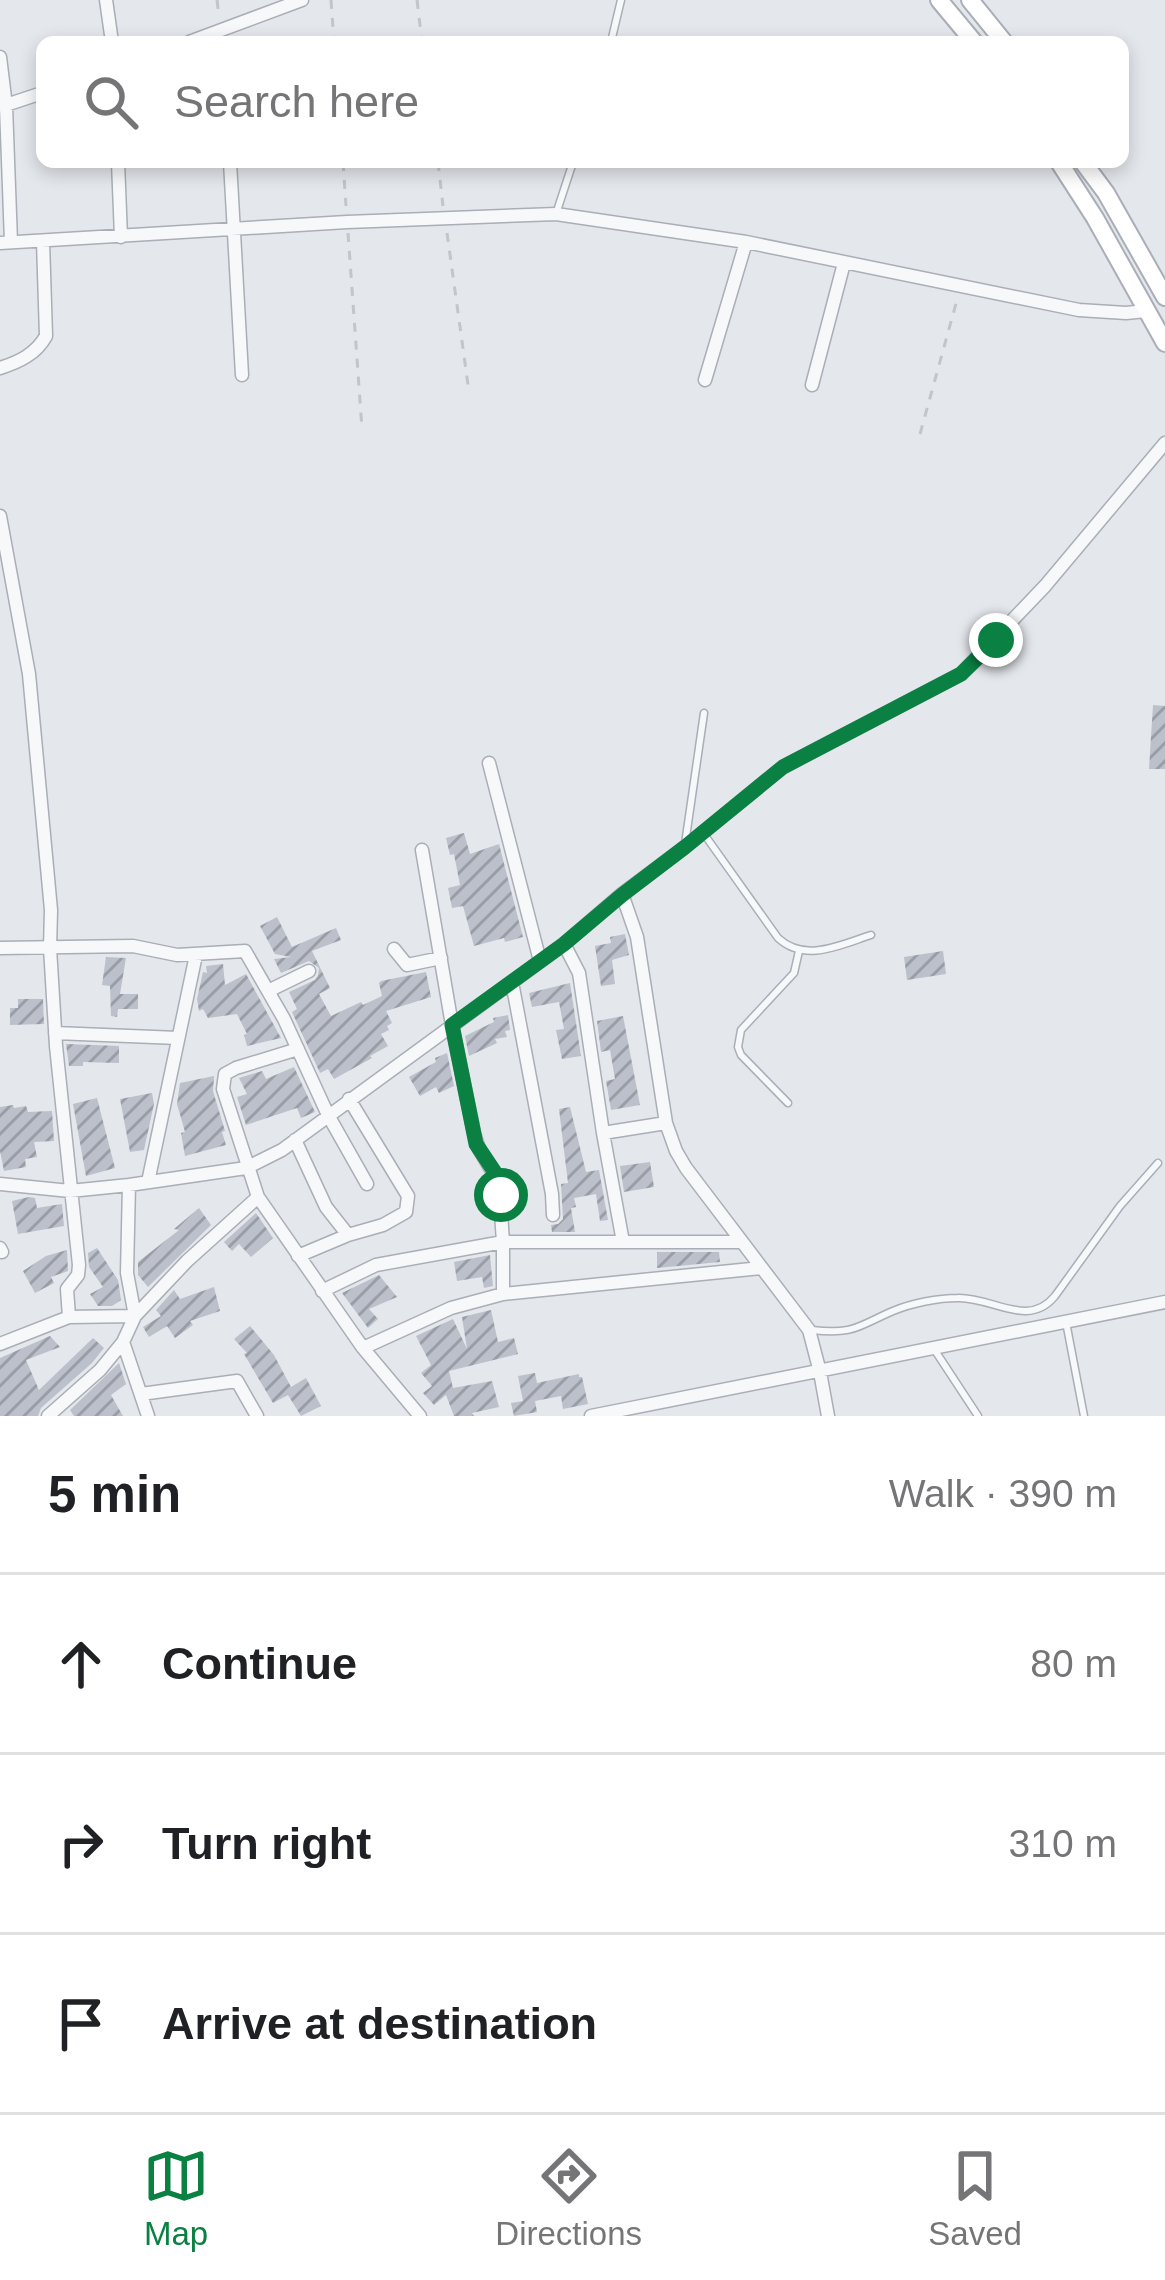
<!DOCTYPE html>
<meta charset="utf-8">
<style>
body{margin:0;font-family:Arial,sans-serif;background:#f6f6f6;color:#202124}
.stop{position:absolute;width:36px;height:36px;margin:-27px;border:9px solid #0b8043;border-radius:50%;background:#fff}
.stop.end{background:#0b8043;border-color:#fff;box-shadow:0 3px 12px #0008}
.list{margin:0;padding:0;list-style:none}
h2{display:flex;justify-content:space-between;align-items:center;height:156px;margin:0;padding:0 48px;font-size:51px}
h2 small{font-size:39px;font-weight:400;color:#757577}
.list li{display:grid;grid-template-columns:78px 1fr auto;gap:36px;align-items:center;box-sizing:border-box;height:180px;padding:0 48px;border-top:3px solid #e0e0e0}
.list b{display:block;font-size:45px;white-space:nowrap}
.list em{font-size:39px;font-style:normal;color:#757577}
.icon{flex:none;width:66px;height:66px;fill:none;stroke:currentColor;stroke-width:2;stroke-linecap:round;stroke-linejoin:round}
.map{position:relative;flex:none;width:1165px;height:1416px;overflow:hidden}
.search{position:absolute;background:#fff;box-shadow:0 6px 18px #0003;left:36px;right:36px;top:36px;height:132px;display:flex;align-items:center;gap:30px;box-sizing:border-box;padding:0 42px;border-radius:18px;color:#757577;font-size:45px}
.sheet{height:696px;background:#fff}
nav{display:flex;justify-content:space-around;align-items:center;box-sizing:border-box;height:168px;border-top:3px solid #e0e0e0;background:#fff;font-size:33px;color:#757577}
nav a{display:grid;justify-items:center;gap:6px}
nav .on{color:#0b8043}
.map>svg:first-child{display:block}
</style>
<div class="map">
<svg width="1165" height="1416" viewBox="0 0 1165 1416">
<defs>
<pattern id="building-hatch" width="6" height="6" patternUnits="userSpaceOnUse" patternTransform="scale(3)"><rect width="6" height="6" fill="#bbc0ca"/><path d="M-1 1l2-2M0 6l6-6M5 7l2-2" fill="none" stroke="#989da6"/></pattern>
</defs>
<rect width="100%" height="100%" fill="#e4e7ec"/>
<path fill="url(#building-hatch)" d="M1153,705L1165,706V769H1149Z
M464,833L470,854L499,844L523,937L505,942L504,938L474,946L463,906L452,908L448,888L460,885L454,854L450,855L446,838Z
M277,917L292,947L336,928L341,940L312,951L330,988L319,994L331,1016L361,1002L363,1005L382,996L379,983L381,981L426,972L431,997L386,1011L392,1023L387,1026L389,1030L381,1034L388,1046L370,1056L372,1058L334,1079L328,1069L320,1073L292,1012L297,1009L289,992L315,980L318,976L319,968L309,961L281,973L274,959L291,957L275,954L260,926Z
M625,934L629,955L612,960L615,984L601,986L595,946L611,943L610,937Z
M943,951L946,974L907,980L904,957Z
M106,957L126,958L120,994H138V1009H118L117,1017L111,1016L110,986L102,985Z
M223,964L225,985L246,974L281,1038L247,1046L244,1035L247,1034L237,1014L208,1018L203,1009L199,1011L197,999L203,972L207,973L206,966Z
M570,983L581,1056L562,1059L556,1030L564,1029L559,1002L532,1007L529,993Z
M18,999H43L44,1024L10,1025V1008H18Z
M508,1015L510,1030L505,1031L507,1037L495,1039L497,1043L469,1056L465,1036L494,1022L493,1018Z
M623,1016L640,1105L611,1110L606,1081L615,1079L610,1050L601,1052L597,1021Z
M66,1044L119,1046V1063L83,1062V1066H69Z
M447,1053L454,1086L439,1093L436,1087L420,1096L409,1077L436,1062L435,1058Z
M294,1067L315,1112L301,1118L297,1108L246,1125L237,1097L247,1094L239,1078L262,1071L266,1079Z
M214,1076L213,1091L225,1131L222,1132L226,1145L185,1156L181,1133L185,1132L177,1104L180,1083Z
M152,1093L154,1104L144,1150L130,1152L120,1099Z
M97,1098L115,1168L86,1176L73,1104Z
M13,1105L14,1108L26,1106L28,1112L52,1111L54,1141L34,1142L37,1157L25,1159L26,1167L4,1171L0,1151V1107Z
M570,1107L586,1172L599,1170L608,1220L600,1221L596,1194L574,1198L576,1207L571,1208L575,1232H552L551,1225L558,1224L563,1219L561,1184L568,1183L559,1109Z
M650,1162L654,1187L624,1192L620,1166Z
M29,1197L35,1198L37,1208L62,1204L64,1226L18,1234L12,1201Z
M199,1208L211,1225L148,1287L138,1275V1262L179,1230L174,1229Z
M256,1213L273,1238L251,1257L239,1244L232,1251L224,1242Z
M97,1248L118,1280L121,1300L112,1306H98L90,1294L103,1287L89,1267L88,1253Z
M67,1250L68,1271L51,1277L54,1283L35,1293L23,1271L46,1256Z
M657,1252H719L720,1262L657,1268Z
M490,1255L493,1286L484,1288L482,1277L457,1281L454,1262Z
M379,1275L397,1297L369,1309L378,1319L368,1328L342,1293Z
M214,1287L220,1311L190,1321L193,1325L175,1338L167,1326L149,1337L143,1327L161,1316L156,1310L174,1290L180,1299Z
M491,1310L498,1342L514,1338L518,1354L449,1371L453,1388L492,1381L499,1407L472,1413L474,1416H454L446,1395L434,1405L423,1393L432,1386L421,1373L431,1365L416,1336L453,1319L467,1349L462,1317Z
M250,1326L274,1355L291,1387L306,1378L321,1406L301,1416L288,1395L273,1403L244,1354L247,1353L234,1339Z
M50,1336L60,1347L26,1360L39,1390L93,1338L104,1348L92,1363L41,1408L38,1416H0V1358Z
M119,1363L126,1384L111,1395L123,1416H74L70,1410Z
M535,1373L537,1383L579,1374V1377H582L588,1404L563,1409L561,1396L535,1401L537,1412L514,1416L511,1403L523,1401L518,1376Z"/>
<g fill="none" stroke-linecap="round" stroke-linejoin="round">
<g stroke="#a9aeb7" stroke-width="9">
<path id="service" d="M611,42L621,0
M556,214L573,162
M704,834L778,938C805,963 840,945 871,935
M685,844L704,713
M788,1103L741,1055L738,1047L741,1030L794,973L799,951
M1066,1322L1084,1416
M812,1330C854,1335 858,1326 893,1311C912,1303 938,1298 958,1298C993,1297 1028,1329 1055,1296L1120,1206L1158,1163
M934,1349L978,1416"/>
</g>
<g stroke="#a9aeb7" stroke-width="15">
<path id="minor" d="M106,0L112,42
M189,42L302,0
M0,57L6,106L11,242
M3,106L42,93
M118,162L121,237
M230,162L242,375
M0,243L347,222L556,214L746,242L1079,310L1126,313L1146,311
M0,368C19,362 36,354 46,336L43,241
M705,380L746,242
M812,385L844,263
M0,516L29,674L51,910L50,948L56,1046L79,1265L78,1275L67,1289L69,1317
M489,763L540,961
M422,850L452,1025L474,1133L479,1149L499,1183L503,1242V1294
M564,944L579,973L603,1133L623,1242
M0,948L133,946L177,955L245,951L284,1019L328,1115L367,1184
M394,949L407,965L441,958
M512,982L552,1194L553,1215
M268,991L309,971
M55,1033L178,1038
M298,1049L236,1068L225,1074L223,1089L258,1197L363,1348L420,1416
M666,1123L676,1151L686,1168L809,1330L820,1372L828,1416
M603,1133L666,1123L637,937L622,894
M295,1140L326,1207L348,1235
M148,1182L196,955
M0,1184L70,1191L129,1185L246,1168L282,1150L564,944L622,894L685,847L783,767L961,674L1045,586L1165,443
M0,1248L2,1252
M298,1256L348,1235L383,1225L406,1212L408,1196L349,1099
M322,1291L376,1265L503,1242H741
M123,1342L148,1416
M0,1344L69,1317L135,1316L127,1273L129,1185
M363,1348L451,1308L503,1294L761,1268
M141,1394L237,1381L257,1416
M48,1416L100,1370L123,1342L135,1316L187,1261L258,1197
M591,1416L1165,1302"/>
</g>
<g stroke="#a9aeb7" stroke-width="20">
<path id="secondary" d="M939,0L974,42
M970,0L1004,42
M1059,162L1095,218L1165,343
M1083,162L1106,193L1165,297"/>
</g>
<path stroke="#c2c5cb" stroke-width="3" stroke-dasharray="9 9" stroke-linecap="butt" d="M217,0L219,17
M331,0L334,42
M417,0L422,42
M343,162L346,206
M438,162L443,206
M348,233L362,429
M447,233L469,392
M920,434L957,300"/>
<use href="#service" stroke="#f7f8fa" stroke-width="6"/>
<use href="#minor" stroke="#f7f8fa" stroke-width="12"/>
<use href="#secondary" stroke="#fff" stroke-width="16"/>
</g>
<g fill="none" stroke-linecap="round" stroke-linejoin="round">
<path stroke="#0b8043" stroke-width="15" d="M501,1195L496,1174L476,1144L452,1025L564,944L622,895L685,847L783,767L961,674L996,640"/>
</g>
</svg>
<div class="stop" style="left:501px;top:1195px"></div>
<div class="stop end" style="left:996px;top:640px"></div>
<div class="search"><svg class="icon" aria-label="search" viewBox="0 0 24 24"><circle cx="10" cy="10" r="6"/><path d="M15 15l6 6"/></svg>Search here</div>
</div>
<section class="sheet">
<h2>5 min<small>Walk · 390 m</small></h2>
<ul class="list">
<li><svg class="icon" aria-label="ahead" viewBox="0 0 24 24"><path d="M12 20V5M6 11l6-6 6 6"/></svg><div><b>Continue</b></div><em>80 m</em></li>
<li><svg class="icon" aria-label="right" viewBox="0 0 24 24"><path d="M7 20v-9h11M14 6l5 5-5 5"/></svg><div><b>Turn right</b></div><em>310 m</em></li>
<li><svg class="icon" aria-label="arrive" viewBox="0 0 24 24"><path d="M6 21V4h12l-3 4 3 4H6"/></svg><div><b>Arrive at destination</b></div></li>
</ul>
</section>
<nav>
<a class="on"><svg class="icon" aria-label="map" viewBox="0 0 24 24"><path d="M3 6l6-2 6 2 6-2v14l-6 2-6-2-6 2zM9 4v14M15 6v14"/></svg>Map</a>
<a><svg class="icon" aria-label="directions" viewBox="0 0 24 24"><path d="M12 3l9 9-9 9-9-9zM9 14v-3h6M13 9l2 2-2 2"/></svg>Directions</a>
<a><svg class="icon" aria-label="saved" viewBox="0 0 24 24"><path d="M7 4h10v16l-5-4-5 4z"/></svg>Saved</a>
</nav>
